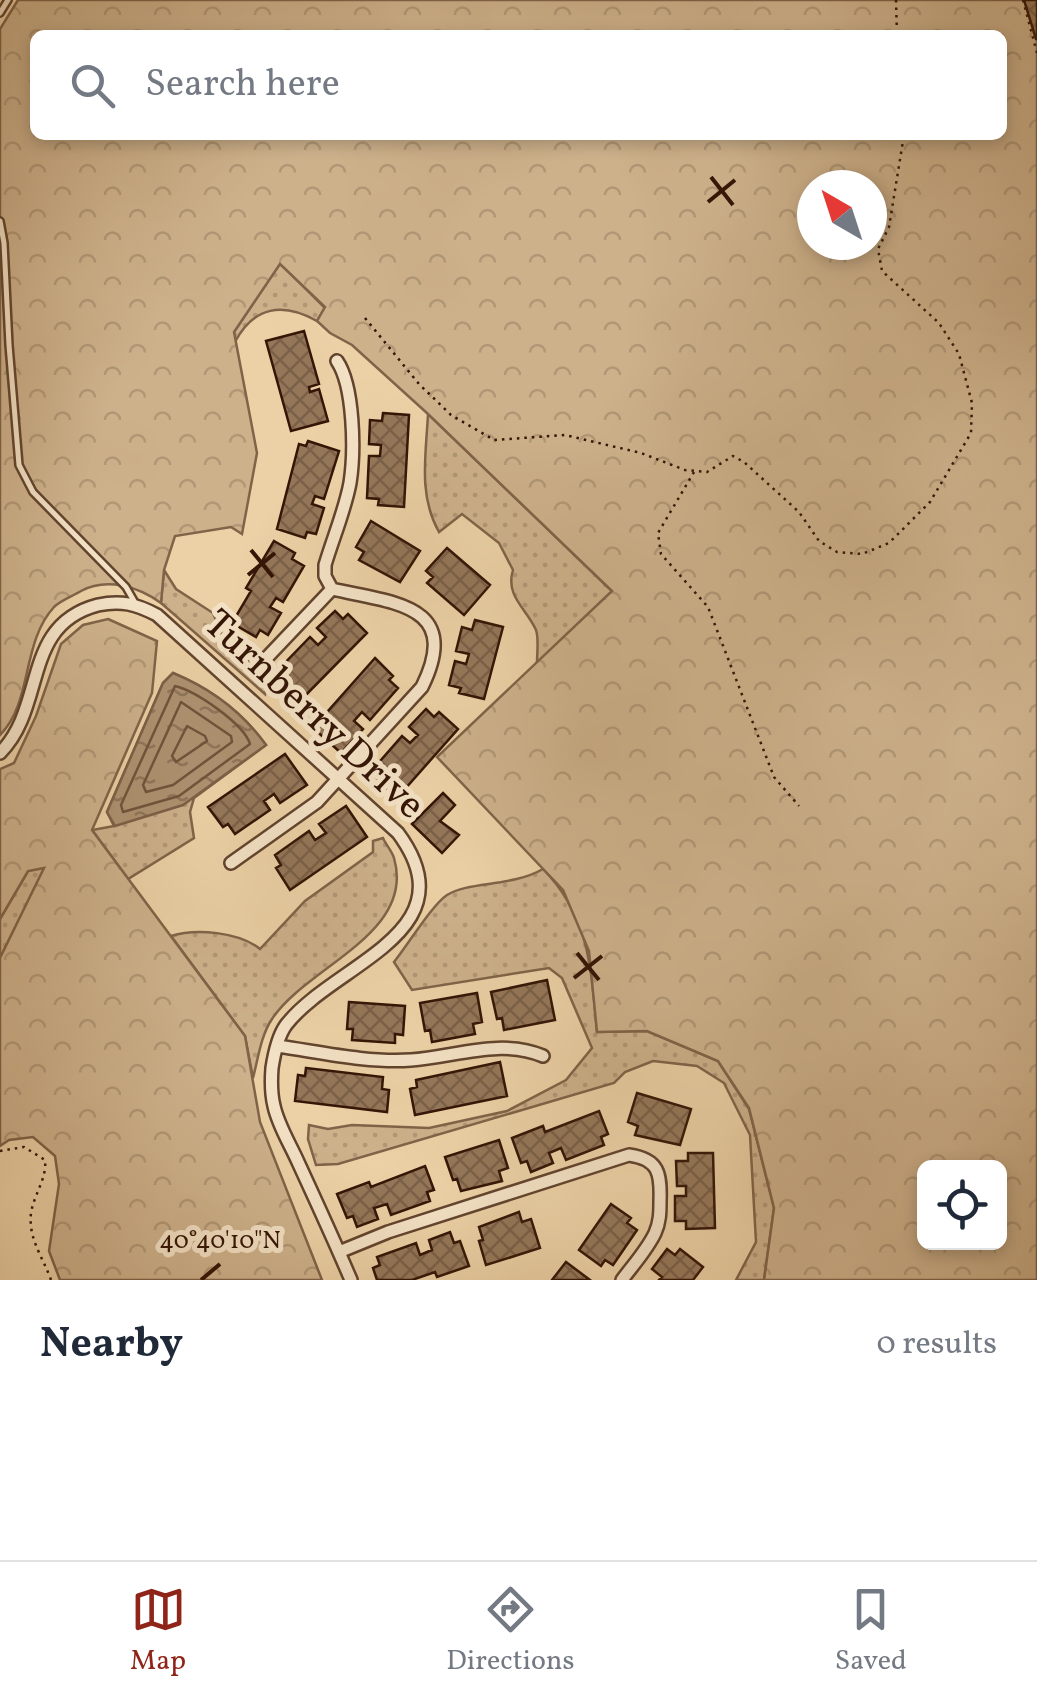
<!DOCTYPE html>
<meta charset="utf-8">
<style>
body{margin:0;font-family:Vollkorn,serif;background:#f6f6f7;color:#1f2937}
.controls{position:absolute;right:30px;bottom:30px;display:grid;overflow:hidden;border-radius:15px;box-shadow:0 5px 15px #0003}
.controls button{width:90px;height:90px;display:grid;place-items:center;padding:0;border:0;border-bottom:2px solid #e0e1e3;background:#fff;color:#1f2937;font:50px sans-serif}
.compass{position:absolute;left:797px;top:170px;width:90px;height:90px;border-radius:50%;background:#fff;box-shadow:0 5px 15px #0003;rotate:321deg}
.list{margin:0;padding:0;list-style:none}
h2{display:flex;justify-content:space-between;align-items:center;height:130px;margin:0;padding:0 40px;font-size:42px}
h2 small{font-size:32px;font-weight:400;color:#747a83}
.icon{flex:none;width:55px;height:55px;fill:none;stroke:currentColor;stroke-width:2;stroke-linecap:round;stroke-linejoin:round}
.map{position:relative;flex:none;width:1037px;height:1280px;overflow:hidden}
.search{position:absolute;background:#fff;box-shadow:0 5px 15px #0003;left:30px;right:30px;top:30px;height:110px;display:flex;align-items:center;gap:25px;box-sizing:border-box;padding:0 35px;border-radius:15px;color:#747a83;font-size:38px}
.sheet{height:280px;background:#fff}
nav{display:flex;justify-content:space-around;align-items:center;box-sizing:border-box;height:140px;border-top:2px solid #e0e1e3;background:#fff;font-size:28px;color:#747a83}
nav a{display:grid;justify-items:center;gap:5px}
nav .on{color:#8f2418}
.map>svg:first-child{display:block}
</style>
<div class="map">
<svg width="1037" height="1280" viewBox="0 0 1037 1280">
<defs>
<pattern id="grass-dots" width="8" height="8" patternUnits="userSpaceOnUse" patternTransform="scale(2.5)"><rect width="8" height="8" fill="#cdb18b"/><path d="M2 2h.1M6 6h.1" fill="none" stroke="#b19776" stroke-width="1.8" stroke-linecap="round"/></pattern>
<pattern id="forest-crowns" width="20" height="18" patternUnits="userSpaceOnUse" patternTransform="scale(2.5)"><rect width="20" height="18" fill="#cdb18b"/><path d="M2 6a3 3 0 1 1 6 0M12 15a3 3 0 1 1 6 0" fill="none" stroke="#b19776"/></pattern>
<pattern id="water-ripples" width="26" height="14" patternUnits="userSpaceOnUse" patternTransform="scale(2.5)"><rect width="26" height="14" fill="#ad9170"/><path d="M2 4q2-2 4 0t4 0M15 11q2-2 4 0t4 0" fill="none" stroke="#8e755a"/></pattern>
<pattern id="building-cross-hatch" width="8" height="8" patternUnits="userSpaceOnUse" patternTransform="scale(2.5)"><rect width="8" height="8" fill="#947759"/><path d="M0 0l8 8M0 8l8-8" fill="none" stroke="#7a6048"/></pattern>
</defs>
<rect width="100%" height="100%" fill="#ecd1a6"/>
<filter id="stains"><feTurbulence type="fractalNoise" baseFrequency=".002" numOctaves="4"/><feColorMatrix values="0 0 0 0 .2 0 0 0 0 .09 0 0 0 0 .02 0 0 0 .5 -.17"/></filter>
<radialGradient id="worn" r=".72"><stop offset=".6" stop-color="#630" stop-opacity="0"/><stop offset="1" stop-color="#630" stop-opacity=".3"/></radialGradient>
<path fill="url(#grass-dots)" stroke="#806348" stroke-width="2.5" d="M280,263L325,308L317,321C283,302 254,306 235,342L234,332Z
M428,414L613,592L537,663C537,653 539,638 536,630C526,608 505,596 513,570L499,543L462,514L439,532C418,495 426,455 428,414Z
M164,570L176,589L213,613L224,639L248,661L250,670L261,680L266,676L265,694L161,603Z
M173,673C210,689 243,713 266,745L194,798L190,812L194,838L128,879L92,830L114,826L107,812L163,683Z
M383,838C386,845 392,851 394,858C416,934 307,966 272,1019C261,1035 258,1059 253,1078L245,1036L171,936C196,928 239,932 260,949L305,901L373,852V841Z
M45,867L0,958V919L28,871Z
M543,869C590,917 591,969 597,1032L647,1031L718,1061L749,1109L774,1208L764,1280H736L756,1242L750,1135L724,1083L697,1066L653,1061L625,1072L614,1083L338,1164L316,1165L308,1139L309,1125L328,1129L352,1125L429,1128L507,1111L566,1080L592,1048L562,978L549,968L412,990L394,962C407,946 432,905 447,895C469,881 512,887 543,869Z"/>
<path fill="url(#forest-crowns)" stroke="#806348" stroke-width="2.5" fill-rule="evenodd" d="M18,0H1037V1280H764L774,1208L749,1108L718,1061L647,1031L597,1032L589,951L563,890L437,757L612,591L428,414L352,345L330,333L317,321L325,307L280,264L234,332L257,453L242,534L231,527L175,536L164,570L161,603C139,587 107,577 81,591C73,596 61,600 54,607C21,643 33,702 0,735V29ZM35,35H1002V135H35ZM812,185H872V245H812ZM924,1168H1000V1242H924Z
M108,619L157,641L152,693L92,830L245,1036L260,1122L322,1280H60L49,1251L59,1184L55,1156L33,1137L9,1140L0,1146V958L44,868L28,871L0,919V769L14,763L36,716L61,644L83,625Z"/>
<path fill="url(#water-ripples)" stroke="#7d5f46" stroke-width="2.5" d="M173,673C210,688 243,713 266,745L183,805L115,826L107,812L163,683Z"/>
<g fill="none" stroke-linecap="round" stroke-linejoin="round">
<path stroke="#70533b" stroke-width="2.5" d="M175,686C196,691 244,724 250,744L179,796L123,812L121,805Z
M181,702L231,736L232,742L173,785L146,792L143,785Z
M187,726L205,736L207,741L176,762L172,756Z"/>
</g>
<path fill="url(#building-cross-hatch)" stroke="#341506" stroke-width="2.5" d="M1024,0H1037V39H1036Z
M304,331L319,384L309,387L310,392L319,389L328,421L291,431L266,341Z
M383,413L409,415L404,507L378,505L379,499L367,498L369,456H380L381,445L369,444L370,420L382,421Z
M308,441L339,451L324,499L315,496L312,504L324,508L316,534L307,532L305,538L277,529L299,444L306,446Z
M371,521L420,551L400,582L359,560L364,552L356,547Z
M274,541L295,553L292,559L304,566L283,602L276,598L270,607L281,613L268,635L260,630L256,637L232,623L251,591L246,588Z
M447,548L490,585L464,615L427,583L433,577L426,571Z
M335,611L343,619L348,614L367,633L302,699L284,681L289,676L280,668L310,637L318,645L326,637L317,628Z
M475,620L503,627L484,699L459,693L461,688L449,685L455,661L466,664L469,654L456,651L462,627L472,630Z
M375,658L393,676L389,680L398,688L370,720L362,712L354,721L363,729L341,753L313,728Z
M426,709L434,717L439,712L458,729L397,798L378,780L382,776L374,768L402,736L410,743L418,735L409,727Z
M285,754L307,785L280,803L274,794L264,801L270,810L235,834L228,824L223,827L208,807Z
M443,793L455,805L440,821L459,835L442,853L412,824Z
M346,806L367,837L290,890L276,868L281,865L275,855L309,831L315,840L326,833L319,824Z
M547,980L555,1020L504,1030L502,1018L497,1019L491,992Z
M477,993L482,1022L473,1024L475,1034L432,1042L430,1030L425,1031L420,1003Z
M349,1002L405,1006L403,1035L395,1034V1043L352,1040L353,1029H347Z
M500,1062L507,1096L415,1115L410,1089L417,1087L416,1080Z
M306,1068L383,1077L382,1089L389,1090L387,1112L295,1101L298,1075L305,1076Z
M637,1093L691,1109L680,1145L635,1135L638,1126L628,1122Z
M599,1111L608,1134L601,1137L604,1145L566,1160L561,1148L549,1153L553,1163L531,1172L527,1161L521,1163L512,1138L543,1126L545,1132Z
M499,1140L508,1168L499,1171L502,1181L461,1191L457,1179L453,1180L445,1157Z
M688,1153H713L715,1228L686,1229V1221H675V1196H686V1186H677L676,1161H688Z
M425,1166L434,1190L427,1192L430,1201L391,1215L387,1204L374,1208L378,1219L357,1227L353,1216L347,1218L337,1194L369,1182L371,1187Z
M611,1204L631,1218L627,1223L637,1230L613,1265L605,1260L601,1266L579,1250Z
M519,1212L522,1222L531,1219L540,1248L486,1265L479,1241L483,1240L479,1227Z
M450,1232L454,1243L460,1241L469,1266L437,1277L435,1272L412,1280H377L373,1268L380,1265L377,1257L416,1243L420,1255L432,1250L429,1240Z
M667,1249L675,1255L680,1249L703,1267L693,1280H659L662,1277L652,1269Z
M566,1262L590,1280H552Z"/>
<g fill="none" stroke-linecap="round" stroke-linejoin="round">
<g stroke="#62442e" stroke-width="10">
<path id="service" d="M0,13L8,0
M0,221L4,243L9,345L19,465L33,492L126,587L134,601"/>
</g>
<g stroke="#62442e" stroke-width="16">
<path id="minor" d="M258,667L332,589
M0,753C47,706 21,625 98,605C121,600 136,604 157,615L398,833C472,933 334,963 286,1025C278,1036 274,1055 272,1068C271,1081 271,1094 274,1106C278,1125 290,1144 298,1162C316,1201 334,1240 351,1280
M231,863L317,802L422,687C463,604 393,603 332,589L325,576V565C333,538 345,510 350,483C355,451 354,386 337,361
M277,1046C320,1052 367,1063 411,1060C455,1057 500,1038 543,1056
M339,1252L388,1232L629,1155C659,1159 661,1174 660,1201C660,1212 660,1222 655,1233C647,1250 633,1265 622,1280"/>
</g>
<path stroke="#341506" stroke-width="2.5" stroke-dasharray="2.5 5" stroke-linecap="butt" d="M896,0L897,35
M1023,0L1037,53
M365,318L419,384L451,415L494,440L565,435L641,453L685,470L707,472L733,456L744,462L799,512L819,541L837,552L862,554L889,543L930,502L971,433L972,403L959,354L939,323L882,271L878,249L889,227L904,135
M694,472L658,533L661,554L708,607L774,777L799,806
M0,1151L24,1147L45,1160C47,1179 34,1194 31,1213C28,1239 43,1257 51,1280"/>
<use href="#service" stroke="#f3e1c5" stroke-width="5"/>
<use href="#minor" stroke="#f3e1c5" stroke-width="11"/>
</g>
<path fill="none" stroke="#341506" stroke-width="4" d="M711,177L733,205M708,202L735,180M251,550L273,577M248,575L275,553M577,953L599,980M574,978L602,956M201,1280L220,1264"/>
<g text-anchor="middle" dominant-baseline="central" stroke-width="10" stroke-linejoin="round" paint-order="stroke">
<g font-size="40" fill="#341506" stroke="#f3e1c5">
<text transform="translate(313 716) rotate(43)">Turnberry Drive</text>
</g>
</g>
<g font-size="25" text-anchor="middle" fill="#341506" stroke="#f3e1c5" stroke-width="10" stroke-linejoin="round" paint-order="stroke">
<text x="220" y="1248">40°40'10"N</text>
</g>
<rect width="100%" height="100%" filter="url(#stains)"/>
<rect width="100%" height="100%" fill="url(#worn)"/>
</svg>
<div class="controls">
<button><svg class="icon" aria-label="locate" viewBox="0 0 24 24"><circle cx="12" cy="12" r="6"/><path d="M12 2v4M12 18v4M2 12h4M18 12h4"/></svg></button>
</div>
<svg class="compass" viewBox="-18 -18 36 36"><path d="M0-13l5 13h-10z" fill="#e53935"/><path d="M0 13l5-13h-10z" fill="#747a83"/></svg>
<div class="search"><svg class="icon" aria-label="search" viewBox="0 0 24 24"><circle cx="10" cy="10" r="6"/><path d="M15 15l6 6"/></svg>Search here</div>
</div>
<section class="sheet">
<h2>Nearby<small>0 results</small></h2>
<ul class="list">
</ul>
</section>
<nav>
<a class="on"><svg class="icon" aria-label="map" viewBox="0 0 24 24"><path d="M3 6l6-2 6 2 6-2v14l-6 2-6-2-6 2zM9 4v14M15 6v14"/></svg>Map</a>
<a><svg class="icon" aria-label="directions" viewBox="0 0 24 24"><path d="M12 3l9 9-9 9-9-9zM9 14v-3h6M13 9l2 2-2 2"/></svg>Directions</a>
<a><svg class="icon" aria-label="saved" viewBox="0 0 24 24"><path d="M7 4h10v16l-5-4-5 4z"/></svg>Saved</a>
</nav>
